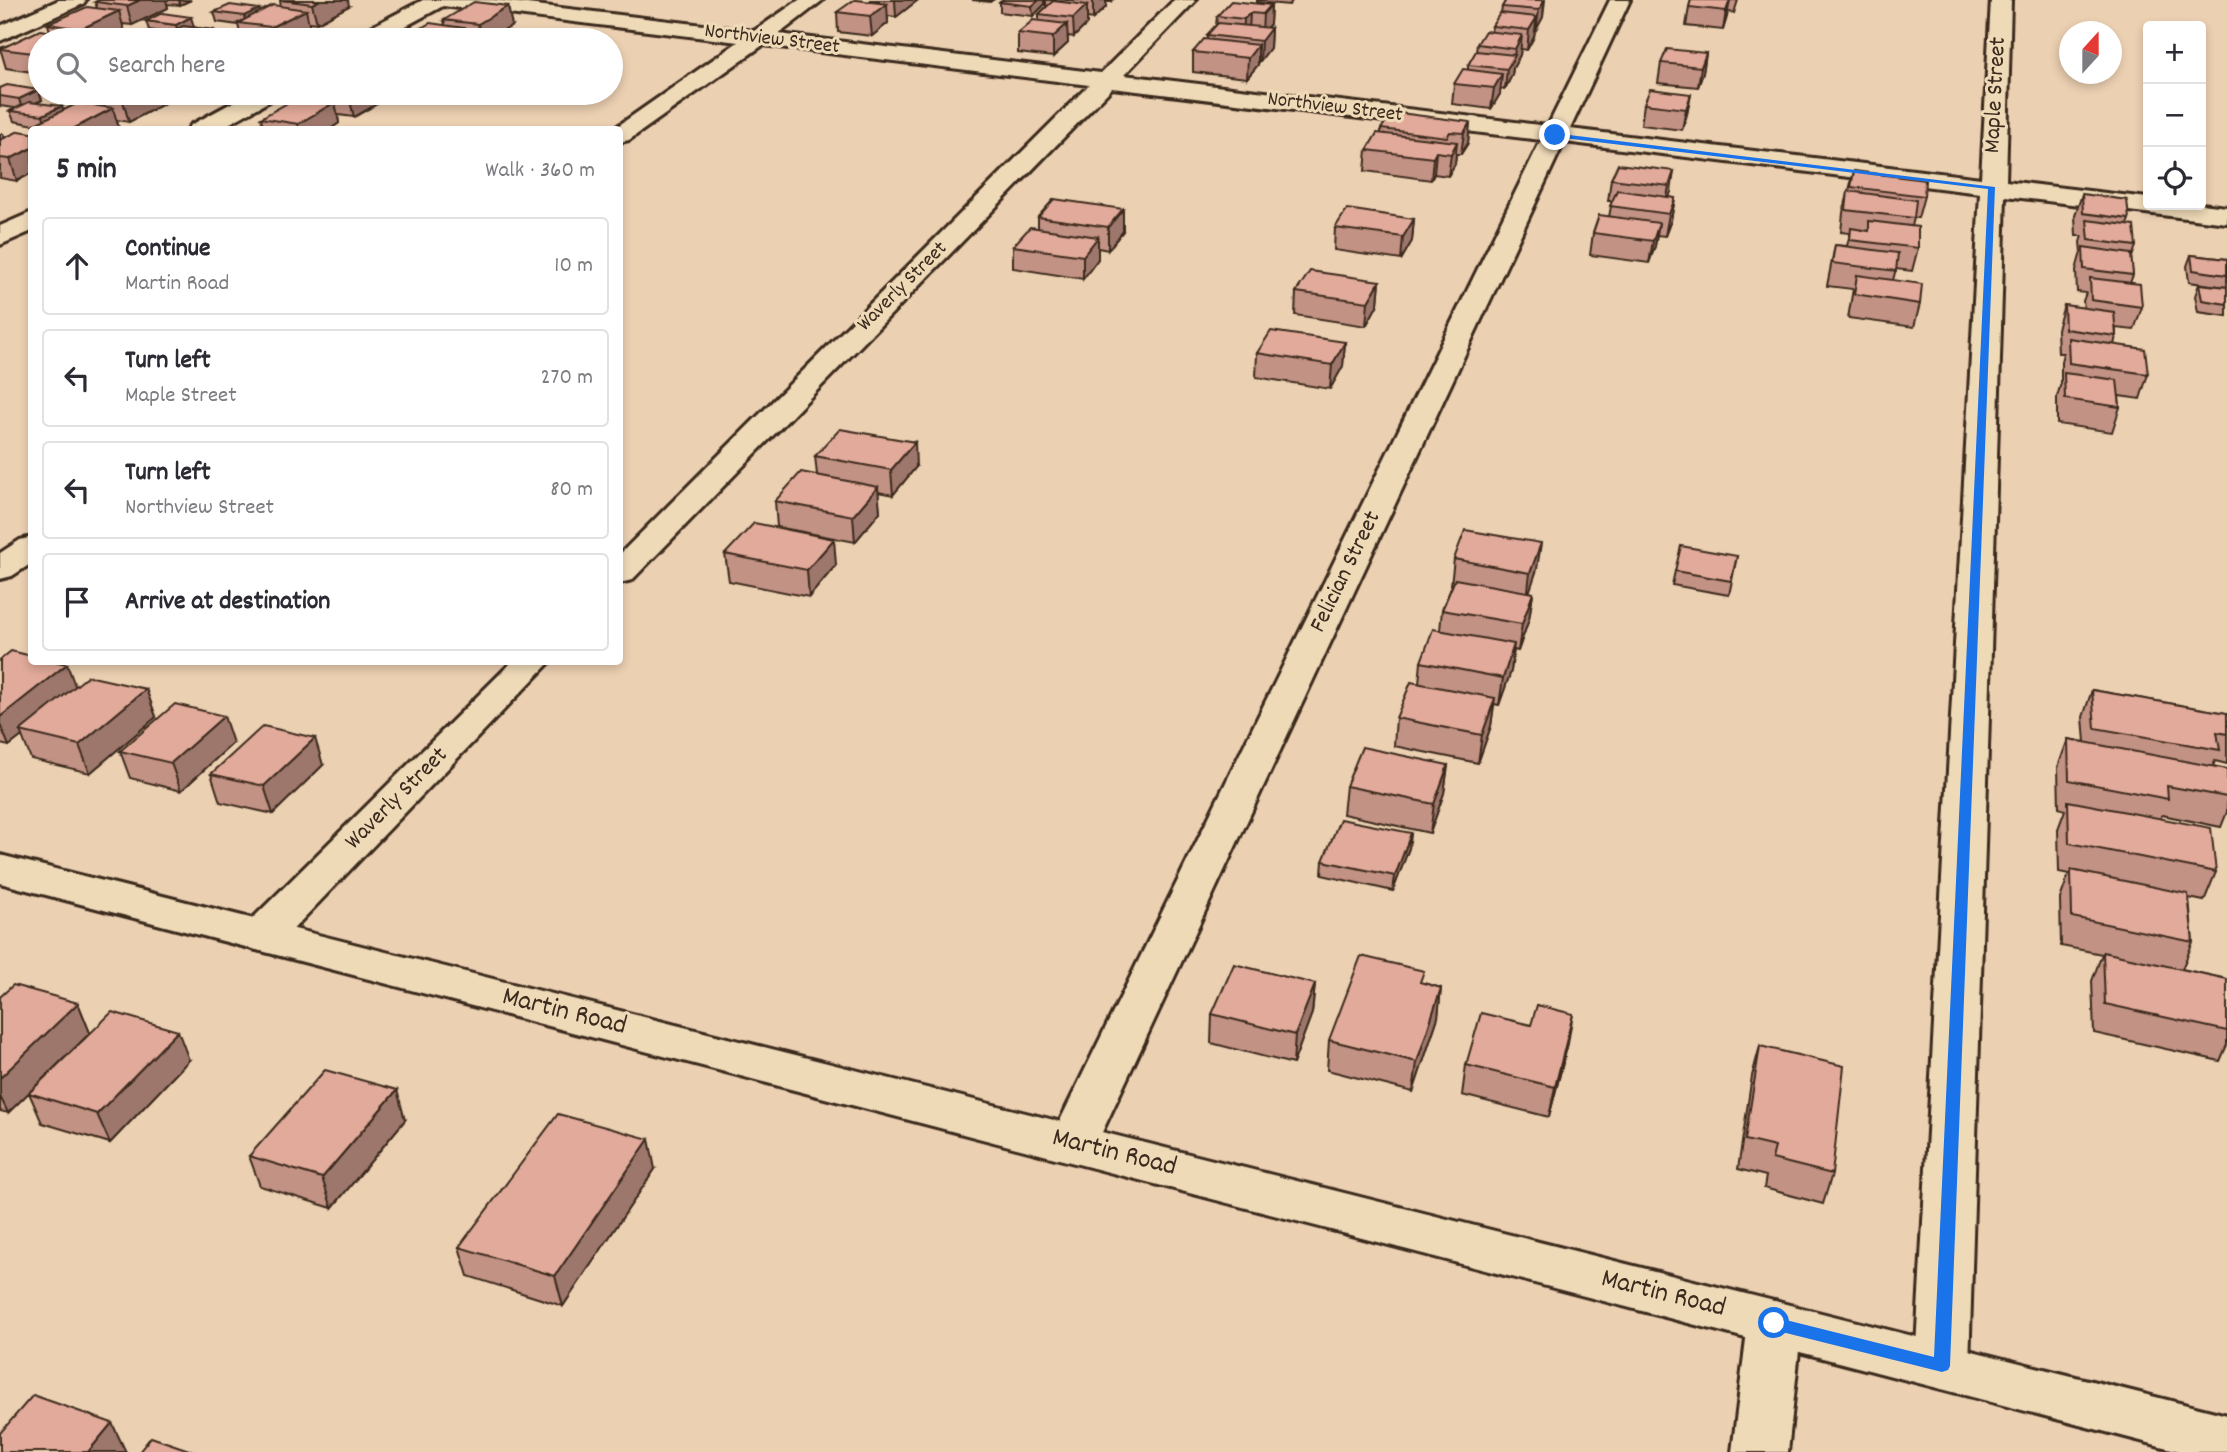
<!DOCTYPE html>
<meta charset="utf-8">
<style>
body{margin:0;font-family:Dekko,sans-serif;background:#f2f2f3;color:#2b2b33}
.controls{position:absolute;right:21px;top:21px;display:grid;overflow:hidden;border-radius:7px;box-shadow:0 4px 10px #0003}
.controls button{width:63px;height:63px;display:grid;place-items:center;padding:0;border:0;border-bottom:2px solid #e1e1e2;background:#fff;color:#2b2b33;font:35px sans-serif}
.compass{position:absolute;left:2059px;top:21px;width:63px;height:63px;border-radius:50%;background:#fff;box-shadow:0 4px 10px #0003;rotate:21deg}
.stop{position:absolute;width:21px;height:21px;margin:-16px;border:5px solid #1a73e8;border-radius:50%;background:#fff}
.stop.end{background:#1a73e8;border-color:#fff;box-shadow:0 2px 7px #0008}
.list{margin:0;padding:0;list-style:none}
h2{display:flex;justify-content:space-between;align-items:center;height:91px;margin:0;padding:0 28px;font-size:30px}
h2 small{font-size:23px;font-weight:400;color:#7c7c81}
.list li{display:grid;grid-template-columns:46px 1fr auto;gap:21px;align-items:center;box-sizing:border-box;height:98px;margin:0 14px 14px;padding:0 14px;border:2px solid #e1e1e2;border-radius:7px}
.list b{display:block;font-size:26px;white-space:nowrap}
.list p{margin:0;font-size:23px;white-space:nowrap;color:#7c7c81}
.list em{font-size:23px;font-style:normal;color:#7c7c81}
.icon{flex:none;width:38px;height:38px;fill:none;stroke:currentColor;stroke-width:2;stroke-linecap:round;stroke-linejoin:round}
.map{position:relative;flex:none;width:2227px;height:1452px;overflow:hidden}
.search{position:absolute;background:#fff;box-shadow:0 4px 10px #0003;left:28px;top:28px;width:595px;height:77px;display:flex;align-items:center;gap:18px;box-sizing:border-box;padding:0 24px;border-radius:38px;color:#7c7c81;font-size:26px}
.panel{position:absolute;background:#fff;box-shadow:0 4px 10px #0003;left:28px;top:126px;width:595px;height:539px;border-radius:7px}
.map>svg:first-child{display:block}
</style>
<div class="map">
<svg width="2227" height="1452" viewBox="0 0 2227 1452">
<rect width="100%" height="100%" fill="#ecd0b2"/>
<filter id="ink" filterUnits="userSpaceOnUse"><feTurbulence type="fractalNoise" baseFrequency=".0143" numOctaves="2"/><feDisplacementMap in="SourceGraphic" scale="14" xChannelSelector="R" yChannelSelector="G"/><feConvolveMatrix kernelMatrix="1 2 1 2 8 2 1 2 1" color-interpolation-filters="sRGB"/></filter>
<g filter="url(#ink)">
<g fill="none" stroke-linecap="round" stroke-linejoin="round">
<g stroke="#3b2a1e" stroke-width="6">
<path id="street" d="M59,0H86L83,4L0,41V26Z
M423,0H494L754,31L799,0H823L779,34L1101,73L1174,0H1196L1124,75L1548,126L1610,0H1630L1570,129L1981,178L1991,0H2011L2006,181L2148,198V205L2201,204L2227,207V223L2005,196L1969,1366L1961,1382L1942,1389L1923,1382L1915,1366L1980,193L1564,142L1097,1143L1090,1156L1073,1161L1056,1156L1049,1143L1541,140L1112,88L632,580L620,583V554L1089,85L763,45L629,140L620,142V130H612L738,42L443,6L380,40H353L356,35Z
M250,93H279L275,98L218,130H187L191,125Z
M32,212V231L0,245V226Z
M32,537V563L12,576L0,579V553L20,540Z
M512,662H550L276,947L261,951L246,947L239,936L246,925Z
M1775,1301L1794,1307L1802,1323L1788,1452H1732L1748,1323L1756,1307Z"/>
</g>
<g stroke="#3b2a1e" stroke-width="6">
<path id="secondary" d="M0,855L2227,1415V1452H2183L0,883Z"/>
</g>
<use href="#street" fill="#efdab8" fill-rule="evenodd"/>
<use href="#secondary" fill="#efdab8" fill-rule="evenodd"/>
</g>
<path fill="#c29284" stroke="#3b2a1e" stroke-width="2" d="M99,0H191L180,5L167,4L168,8L132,25L122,24L124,30L119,33L149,40H40L39,73L6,68L0,48L50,32L48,24L97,8L95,2Z
M280,0L349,6L317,23L308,22L310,29L288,40H242L238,25L217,22L214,12L259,9L260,12L281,7Z
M870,0H918L896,17L888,16V23L872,36L838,32L837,12L870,2Z
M972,0H993L990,2Z
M1046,0H1113L1111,2H1106V7L1093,19L1087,18V24L1074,37L1068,36V43L1053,57L1018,53V33L1039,21V14L1046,7Z
M1257,0H1293L1289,5L1257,2Z
M1506,0H1545L1543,17L1536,30L1535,29L1534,37L1527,50L1521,49L1520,55L1513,68L1512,75L1505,89H1500V94L1491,109L1452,104L1454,84L1468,70V65L1476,52L1477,44L1491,32L1492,26L1501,14L1502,7Z
M1691,0H1738L1734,13L1728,12L1723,30L1686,26L1689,7Z
M1000,2L1044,5L1033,16L1000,12Z
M1271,5L1270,24L1267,28H1271L1270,48L1260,61H1258V65L1247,78L1193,72V52L1207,39V35L1216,25L1217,16Z
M444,20L512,26L487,40H400L445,25Z
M146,21L213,30L216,40H168L166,34L169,33L149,30Z
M1706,53L1703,73L1698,87L1658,83L1661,63Z
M0,88L38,90L42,100L36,103L63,110L90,105L89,101L60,97L59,93H182L179,95L166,93L169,101L129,122L117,120L119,129L118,130H36L35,125L14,121L10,111L15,108L0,106Z
M313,93H388L389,97L354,117L338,115L339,123L329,130H235L263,127L261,118L315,100Z
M1691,94L1687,114L1682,130L1641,125L1644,104Z
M1470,122L1468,143L1461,154H1456L1455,164L1448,176L1434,174L1431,180L1365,171L1367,150L1381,133V129Z
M32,133V173L17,181L0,178V134H3L5,138Z
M1674,171L1669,197L1675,198L1671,220L1665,236L1657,235L1655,246L1649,263L1590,255L1593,233L1609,217L1612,201H1608L1611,179Z
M1854,171L1924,196L1918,218H1914L1912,226L1918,248L1912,271L1896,269L1893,280L1920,304L1914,327L1848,318L1853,289L1827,286L1835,245L1847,246L1850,233L1841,232L1843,213Z
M2082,194L2129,219L2127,225L2136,246L2131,260L2133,275L2130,283L2142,307L2134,330L2116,328V336L2114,345L2148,374L2140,399L2119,396L2120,407L2112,432L2057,424V397L2061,383V362L2063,353H2058L2057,329L2064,305L2084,308L2083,301L2086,293L2077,292L2076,270L2081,252L2080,242L2082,236H2076L2075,216Z
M1054,199L1123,231L1108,250L1098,248V259L1083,279L1013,268V246L1038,228V217Z
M1414,219L1412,241L1401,260L1334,250L1335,228Z
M2191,255L2227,259V287L2189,282L2187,266Z
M1380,281L1378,304L1366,326L1295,315L1296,292Z
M2199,284L2227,287V316L2198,312L2195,296Z
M1345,342L1343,366L1330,389L1256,377L1257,353Z
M815,456L916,467L893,495L878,492L880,512L855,542L777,527L775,501L817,475Z
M725,554L836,565L809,597L729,581Z
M1737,556L1729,595L1672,585L1675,571Z
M1454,559L1537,569L1529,592L1533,593L1529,619L1518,651L1514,650L1511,671L1499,705L1494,704L1491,726L1478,763L1394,746L1396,718L1419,684L1421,662L1440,630L1442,610L1452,586L1451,585Z
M0,660L76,686L146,689L156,717L90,773L31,759L22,736L9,746L0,744Z
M2092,690L2227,713V764L2215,761L2213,766L2227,769V812L2221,827L2162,815L2160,819L2216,872L2204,901L2189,898L2193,942L2182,969L2227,979V1045L2220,1061L2094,1033L2092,981L2102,954L2061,946L2060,899L2069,874L2059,872L2058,829L2065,810L2059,808L2058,767L2068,739L2085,742L2083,717Z
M233,743L181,791L130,778L120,751Z
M323,765L273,814L220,802L211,774Z
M1448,765L1444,793L1430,833L1343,814L1346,786Z
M1411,833L1409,848L1393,891L1322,875L1323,861Z
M1423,983L1441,988L1438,1017L1413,1092L1327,1070L1329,1040Z
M1315,984L1312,1013L1293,1064L1211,1043L1212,1014Z
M0,997L78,1003L90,1033L8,1113L0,1111Z
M1568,1043L1549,1117L1462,1095L1466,1065Z
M1760,1046L1832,1174L1823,1204L1764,1188L1766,1176L1738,1169L1752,1076Z
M189,1060L110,1143L42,1123L29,1093Z
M405,1120L332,1208L260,1186L249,1156Z
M655,1169L563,1306L468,1276L459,1247Z"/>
<path fill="#9e776c" stroke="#3b2a1e" stroke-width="2" d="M140,0H166L168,8L132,25L127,6Z
M179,0H191L180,5Z
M320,0H348L349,6L317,23L312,4Z
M895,0H918L896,17Z
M1039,0H1044V5L1033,16L1032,6Z
M1093,0H1106V7L1093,19Z
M1544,0L1543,17L1536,30L1539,10Z
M1730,0L1727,17L1723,30L1726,11Z
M887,4L888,23L872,36L870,16Z
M1087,5V24L1074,37L1073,18Z
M1271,5L1270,24L1262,33L1263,14Z
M508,6L512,26L487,40H481L478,24Z
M259,9L262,18L246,24L244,16Z
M306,10L310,29L288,40H275L271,27Z
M119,11L124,30L103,40H84L81,29Z
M1250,13L1249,32L1243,38L1244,19Z
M191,17L194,27L178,34L176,25Z
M1537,17L1534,37L1527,50L1529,30Z
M1067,24L1068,43L1053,57V37Z
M464,28L467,40H442Z
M1271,28L1270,48L1260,61L1261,41Z
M213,30L216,40H197V38Z
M73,35L74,40H60Z
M1522,35L1520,55L1513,68L1512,75L1505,89L1507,69L1514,56L1515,49Z
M1258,45V65L1247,78L1248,58Z
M40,50V72L39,73L33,53Z
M1706,53L1703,73L1698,87L1701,67Z
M1502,74L1500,94L1491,109L1494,88Z
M38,90L42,100L22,109L19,99Z
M140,93H166L169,101L129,122L123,101Z
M357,93H388L389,97L354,117L349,97Z
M1691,94L1687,114L1682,130L1686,109Z
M335,102L339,123L329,130H299L298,124Z
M62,106L65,117L46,126L43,115Z
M113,108L119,129L118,130H71Z
M1470,122L1468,143L1461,154L1464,133Z
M1457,142L1455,164L1448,176L1451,154Z
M32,148V173L17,181L10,159Z
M1436,152L1434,174L1431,180L1433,158Z
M1674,171L1671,192L1665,208L1669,186Z
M1675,198L1671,220L1665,236L1669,214Z
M1123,209V231L1108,250V227Z
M1414,219L1412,241L1401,260L1403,237Z
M1659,223L1655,246L1649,263L1653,241Z
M1098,237V259L1083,279V256Z
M1380,281L1378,304L1366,326L1368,302Z
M1345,342L1343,366L1330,389L1332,365Z
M915,442L916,467L893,495L891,470Z
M878,487L880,512L855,542L853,516Z
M834,539L836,565L809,597L807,570Z
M1541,543L1537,569L1527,599L1530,573Z
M1533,593L1529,619L1518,651L1522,624Z
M1514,644L1511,671L1499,705L1503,678Z
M67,664L77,691L20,731L22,736L9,746L0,724V717Z
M146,689L156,717L90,773L79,745Z
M1495,698L1491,726L1478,763L1482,735Z
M224,716L233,743L181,791L171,763Z
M315,738L323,765L273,814L264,786Z
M1448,765L1444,793L1430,833L1434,804Z
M1411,833L1409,848L1393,891L1395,876Z
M1315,984L1312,1013L1293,1064L1295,1035Z
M1441,988L1438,1017L1413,1092L1417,1062Z
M78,1003L90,1033L8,1113L0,1096V1078Z
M1573,1014L1568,1043L1549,1117L1555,1087Z
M178,1031L189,1060L110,1143L97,1114Z
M397,1090L405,1120L332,1208L322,1178Z
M649,1139L655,1169L563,1306L555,1276Z
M112,1423L126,1452H88Z"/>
<path fill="#e2aa9a" stroke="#3b2a1e" stroke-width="2" d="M99,0H140L127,6L95,2Z
M282,0H320L312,4Z
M854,0H857L887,4L870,16L837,12Z
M1003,0H1039L1032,6L1000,2Z
M1506,0H1544L1539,10L1502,7Z
M1691,0H1730L1726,11L1689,7Z
M1053,1L1087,5L1073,18L1039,14Z
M1231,1L1271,5L1263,14L1250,13L1244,19L1217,16Z
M474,2L508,6L478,24L444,20Z
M230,5L259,9L244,16L214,12Z
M273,5L306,10L271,27L238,23Z
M87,7L119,11L81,29L48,24Z
M162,13L191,17L176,25L146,21Z
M1500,13L1537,17L1529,30L1492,26Z
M1033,20L1067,24L1053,37L1018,33Z
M430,23L464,28L442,40H400Z
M1218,23L1271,28L1261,41L1207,35Z
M183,26L213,30L197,38L166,34Z
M40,30L73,35L60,40H40V50L33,53L0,49Z
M1485,31L1522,35L1515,49L1477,44Z
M118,33L148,37L141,40H102Z
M1204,39L1258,45L1248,58L1193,52Z
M1667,49L1706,53L1701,67L1661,63Z
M1476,51L1515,55L1507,69L1468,65Z
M1463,69L1502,74L1494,88L1454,84Z
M7,85L38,90L19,99L0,96V88Z
M1650,89L1691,94L1686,109L1644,104Z
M95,93H140L123,101L88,96Z
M319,93H357L349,97Z
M298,97L335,102L298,124L261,118Z
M29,102L62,106L43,115L10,111Z
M78,103L113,108L71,130L35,124Z
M1392,112L1470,122L1464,133L1450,132L1447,137L1381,129Z
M244,125L279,130H235Z
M19,131L32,133V148L10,159L0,158V140Z
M1377,133L1457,142L1451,154L1436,152L1433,158L1367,150Z
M1618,164L1674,171L1669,186L1611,179Z
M1854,171L1925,180L1924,196L1851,187Z
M1617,190L1675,198L1669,214L1610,206Z
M1848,191L1916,200L1914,218L1846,210Z
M2082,194L2127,200L2129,219L2083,213Z
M1054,199L1123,209L1108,227L1038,217Z
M1347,209L1414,219L1403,237L1335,228Z
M1599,215L1659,223L1653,241L1593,233Z
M2087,220L2134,226L2136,246L2089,240Z
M1869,221L1918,227V248L1850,240L1851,228L1869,231Z
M1030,227L1098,237L1083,256L1013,246Z
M1835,245L1898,253L1896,271L1832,263Z
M2083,247L2131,254L2133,275L2084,269Z
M2191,255L2227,259V275L2193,270Z
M1310,271L1380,281L1368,302L1296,292Z
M1857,275L1922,284L1920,304L1854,294Z
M2090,278L2140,284L2142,307L2091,300Z
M2199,284L2227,287V304L2202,300Z
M2064,305L2114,312L2116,336L2065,329Z
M1271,331L1345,342L1332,365L1257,353Z
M2068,338L2145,349L2148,374L2069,363Z
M2064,373L2117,380L2120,407L2065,399Z
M840,429L915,442L891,470L815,456Z
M801,472L878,487L853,516L775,501Z
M754,523L834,539L807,570L725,554Z
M1465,530L1541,543L1530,573L1454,559Z
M1681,546L1737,556L1731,581L1675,571Z
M1455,579L1533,593L1522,624L1442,610Z
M1433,629L1514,644L1503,678L1421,662Z
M11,651L32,656V662H58L67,664L0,717V660Z
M88,676L146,689L79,745L20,731Z
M1411,682L1495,698L1482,735L1396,718Z
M2092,690L2227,713V734L2217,732L2220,750L2095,728Z
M175,704L224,716L171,763L120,751Z
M263,726L315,738L264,786L211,774Z
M2068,739L2227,769V797L2167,786L2168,799L2069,780Z
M1362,747L1448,765L1434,804L1346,786Z
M2068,801L2211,828L2216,872L2069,843Z
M1340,819L1411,833L1395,876L1323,861Z
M2071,870L2188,894L2193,942L2072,917Z
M2103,952L2227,979V1031L2105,1004Z
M1361,956L1424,971L1420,982L1441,988L1417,1062L1329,1040Z
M1234,964L1315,984L1295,1035L1212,1014Z
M13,985L78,1003L0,1078V997Z
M1537,1005L1573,1014L1555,1087L1466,1065L1481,1013L1531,1025Z
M112,1012L178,1031L97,1114L29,1093Z
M1760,1046L1844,1066L1832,1174L1772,1159L1775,1147L1745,1140Z
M325,1070L397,1090L322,1178L249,1156Z
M558,1114L649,1139L555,1276L459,1247Z
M33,1395L112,1423L88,1452H0V1433Z
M151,1437L195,1452H139Z"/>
</g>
<path fill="#1a73e8" d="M1553,133L1995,187L1950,1366L1948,1370L1942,1372L1774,1330L1767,1323L1774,1317L1934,1357L1988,189L1555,137Z"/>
<g text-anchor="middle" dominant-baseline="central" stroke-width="6" stroke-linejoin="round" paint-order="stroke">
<g font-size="21" fill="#3b2a1e" stroke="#efdab8">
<text transform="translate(772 40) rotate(7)">Northview Street</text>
<text transform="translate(1335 108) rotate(7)">Northview Street</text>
<text transform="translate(903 287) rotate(-45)">Waverly Street</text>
</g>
<g font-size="24" fill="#3b2a1e" stroke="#efdab8">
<text transform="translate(1996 95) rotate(-87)">Maple Street</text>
<text transform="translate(1346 572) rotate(-64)">Felician Street</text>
<text transform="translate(397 799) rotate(-45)">Waverly Street</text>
</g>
<g font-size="28" fill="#3b2a1e" stroke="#efdab8">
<text transform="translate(564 1013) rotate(14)">Martin Road</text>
<text transform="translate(1114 1154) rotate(14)">Martin Road</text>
<text transform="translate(1663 1295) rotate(14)">Martin Road</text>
</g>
</g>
</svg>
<div class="controls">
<button>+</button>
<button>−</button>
<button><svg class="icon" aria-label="locate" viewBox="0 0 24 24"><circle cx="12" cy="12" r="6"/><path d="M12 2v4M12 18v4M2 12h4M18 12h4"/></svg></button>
</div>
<svg class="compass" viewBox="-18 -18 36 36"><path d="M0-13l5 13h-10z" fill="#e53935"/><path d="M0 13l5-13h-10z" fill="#7c7c81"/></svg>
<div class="stop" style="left:1774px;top:1323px"></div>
<div class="stop end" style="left:1555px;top:135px"></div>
<div class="search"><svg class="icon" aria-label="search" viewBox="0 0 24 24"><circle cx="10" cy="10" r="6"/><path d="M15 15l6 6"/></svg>Search here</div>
<section class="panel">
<h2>5 min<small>Walk · 360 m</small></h2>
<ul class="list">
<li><svg class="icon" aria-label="ahead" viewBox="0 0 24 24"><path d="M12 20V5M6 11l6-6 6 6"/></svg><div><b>Continue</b><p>Martin Road</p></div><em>10 m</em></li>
<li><svg class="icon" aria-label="left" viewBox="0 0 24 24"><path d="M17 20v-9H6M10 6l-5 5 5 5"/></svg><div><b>Turn left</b><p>Maple Street</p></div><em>270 m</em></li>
<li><svg class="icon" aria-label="left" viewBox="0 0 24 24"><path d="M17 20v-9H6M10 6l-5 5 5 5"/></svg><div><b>Turn left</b><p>Northview Street</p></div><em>80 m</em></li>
<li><svg class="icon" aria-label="arrive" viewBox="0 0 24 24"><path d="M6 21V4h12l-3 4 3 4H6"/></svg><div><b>Arrive at destination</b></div></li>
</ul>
</section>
</div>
